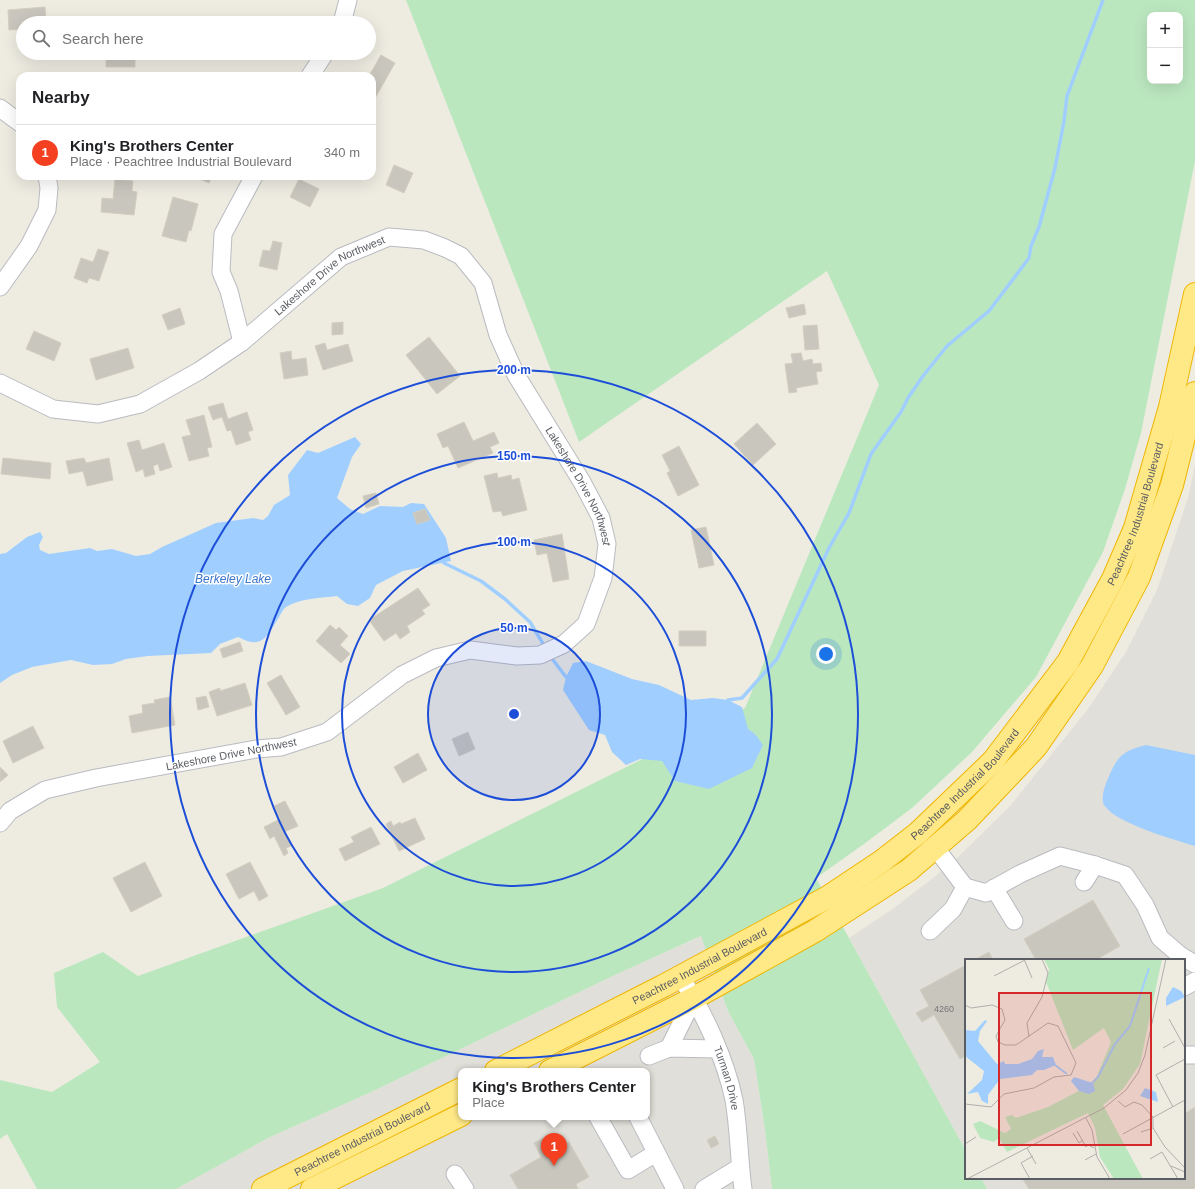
<!DOCTYPE html>
<meta charset="utf-8">
<style>
body{margin:0;font-family:Helvetica,sans-serif;background:#f2f2f2;color:#202124}
.controls{position:absolute;right:12px;top:12px;display:grid;overflow:hidden;border-radius:8px;box-shadow:0 4px 16px #0002}
.controls button{width:36px;height:36px;display:grid;place-items:center;padding:0;border:0;border-bottom:1px solid #e0e0e0;background:#fff;color:#202124;font:20px sans-serif}
.you{position:absolute;left:826px;top:654px;width:14px;height:14px;margin:-10px;border:3px solid #fff;border-radius:50%;background:#1a73e8;box-shadow:0 0 0 6px #1a73e833}
.badge{display:grid;place-items:center;width:26px;height:26px;border-radius:50%;background:#f44021;color:#fff;font-size:13px;font-weight:700}
.pin{position:absolute;translate:-50% -33px;filter:drop-shadow(0 1px 2px #0008)}
.pin::after{content:'';position:absolute;top:21px;width:14px;height:12px;background:inherit;clip-path:polygon(0 0,100% 0,50% 100%)}
.popup{position:absolute;left:458px;top:1068px;width:192px;height:52px;box-sizing:border-box;display:grid;place-content:center;border-radius:8px;background:#fff;filter:drop-shadow(0 1px 3px #0005);font-size:13px;white-space:nowrap;color:#757577}
.popup b{font-size:15px;color:#202124}
.popup::after{content:'';position:absolute;left:50%;top:100%;margin-left:-8px;border:8px solid transparent;border-top-color:#fff}
.list{margin:0;padding:0;list-style:none}
h2{display:flex;justify-content:space-between;align-items:center;height:52px;margin:0;padding:0 16px;font-size:17px}
h2 small{font-size:13px;font-weight:400;color:#757577}
.list li{display:grid;grid-template-columns:26px 1fr auto;gap:12px;align-items:center;box-sizing:border-box;height:56px;padding:0 16px;border-top:1px solid #e0e0e0}
.list b{display:block;font-size:15px;white-space:nowrap}
.list p{margin:0;font-size:13px;white-space:nowrap;color:#757577}
.list em{font-size:13px;font-style:normal;color:#757577}
.icon{flex:none;width:22px;height:22px;fill:none;stroke:currentColor;stroke-width:2;stroke-linecap:round;stroke-linejoin:round}
.map{position:relative;flex:none;width:1195px;height:1189px;overflow:hidden}
.search{position:absolute;background:#fff;box-shadow:0 4px 16px #0002;left:16px;top:16px;width:360px;height:44px;display:flex;align-items:center;gap:10px;box-sizing:border-box;padding:0 14px;border-radius:22px;color:#757577;font-size:15px}
.panel{position:absolute;background:#fff;box-shadow:0 4px 16px #0002;left:16px;top:72px;width:360px;height:108px;border-radius:12px}
.map>svg:first-child{display:block}
</style>
<div class="map">
<svg width="1195" height="1189" viewBox="0 0 1195 1189">
<rect width="100%" height="100%" fill="#eeece1"/>
<path fill="#e1dfd9" fill-rule="evenodd" d="M1195,465V1189H987L981,1178H1184V960H966V1151L849,938L894,908L951,864L1010,806L1088,709L1126,652L1157,590L1188,498Z
M702,936L728,1011L754,1059L765,1130L772,1189H176L268,1138L369,1093L617,974ZM461,1071H647V1117H461Z"/>
<path fill="#bbe7bf" fill-rule="evenodd" d="M406,0H1195V161L1141,433L1125,489L1103,552L1036,677L972,752L912,808L864,844L816,878L966,1151V1178H981L987,1189H772L765,1130L754,1059L728,1011L701,936L617,974L369,1093L268,1138L176,1189H37L7,1134L0,1139V1080L52,1092L100,1062L57,1007L54,973L103,952L138,976L383,888L745,708L879,385L827,271L579,442ZM1150,15H1180V81H1150Z"/>
<path fill="#a0cfff" d="M355,437L361,444L352,457L337,498L350,509L363,514L380,506L403,507L411,503L424,504L446,538L451,561L403,571L376,585L370,598L358,606L347,604L337,596C321,598 301,598 286,607C283,609 281,614 279,617C267,637 262,650 238,637L220,644L211,653L148,656L126,659L112,664L93,665L71,660L32,667L12,675L0,683V554L6,553L27,537L40,532L43,537L39,545L40,550L49,554L90,548L97,551L112,549L136,556L150,554L162,547L216,523L253,518L263,520L268,516L274,505L290,495L288,475L307,450L318,453Z
M586,661L632,679L659,685L691,700L713,698L728,700L742,707L748,729L755,734L763,745L752,768L709,789L675,781L662,761L640,759L626,765L612,752L605,735L589,730L563,690L566,677L573,663Z
M1146,745L1195,755V846C1175,840 1115,823 1104,805C1100,797 1106,783 1109,776C1118,755 1125,750 1146,745Z"/>
<g fill="none" stroke-linecap="round" stroke-linejoin="round">
<path stroke="#a0cfff" stroke-width="3.5" d="M444,563L481,581L505,599L530,622L545,647
M550,656L566,677
M728,700L742,698L777,659L829,548L849,513L871,454L901,412L908,398L923,376L947,346L989,311L1029,258L1031,246L1039,227L1055,168L1064,121L1067,96L1103,0"/>
</g>
<path fill="#c9c6be" stroke="#d3cebf" d="M45,7L46,23H23V29L9,30L8,10Z
M106,53H135V67H106Z
M381,55L395,63L374,100L372,99V76H369Z
M394,165L413,173L404,193L386,185Z
M193,176H212L209,183Z
M115,179L133,181L132,191L137,192L134,215L101,212L102,198L113,199Z
M299,179L319,189L310,207L290,197Z
M173,197L198,204L191,231L189,230L186,242L162,236Z
M273,241L282,243L277,270L259,266L263,250L270,251Z
M98,249L109,252L99,281L89,278L87,283L74,278L81,258L93,262Z
M804,304L806,314L789,318L786,308Z
M180,308L185,324L168,330L162,315Z
M343,322V334L332,335V323Z
M817,325L819,349L805,350L803,326Z
M34,331L61,343L54,361L26,349Z
M429,337L460,376L437,394L406,355Z
M325,343L327,350L348,344L353,361L323,370L315,346Z
M128,348L134,368L96,380L90,359Z
M291,351L292,360L306,358L308,375L284,379L280,353Z
M801,353L803,361L812,359L813,364L821,363L822,371L816,372L818,384L796,388L797,392L789,393L785,364L793,363L791,354Z
M223,403L228,419L247,412L253,430L248,432L251,440L236,445L231,430L227,431L222,417L213,420L208,407Z
M204,415L212,447L207,448L209,456L189,461L182,437L191,435L186,420Z
M464,422L473,441L494,432L499,443L490,447L493,453L458,468L448,446L443,448L437,434Z
M757,423L776,444L753,465L734,444Z
M139,440L142,450L164,443L172,467L160,471L158,464L153,466L155,474L145,477L143,469L136,472L127,443Z
M679,446L699,485L678,496L667,473L670,471L662,455Z
M3,458L51,463L50,479L1,474Z
M84,458L86,463L109,458L113,480L87,486L83,471L69,474L66,461Z
M497,473L498,478L511,475L512,480L519,478L527,510L503,516L501,511L493,512L484,476Z
M376,493L379,504L366,508L363,496Z
M425,509L430,520L417,524L413,513Z
M706,527L714,565L699,568L691,530Z
M562,534L569,579L553,582L547,553L537,555L534,540Z
M418,588L430,605L422,610L425,614L407,626L410,632L400,639L396,633L384,641L369,620Z
M330,625L336,630L339,627L348,636L340,645L350,654L341,663L316,641Z
M679,631H706V646H679Z
M240,642L243,651L223,658L220,649Z
M281,675L300,707L286,715L267,683Z
M245,683L252,705L217,716L209,692L220,688V691Z
M206,696L209,707L198,710L196,698Z
M170,697L175,725L132,733L129,716L143,713L142,705L155,703L154,700Z
M33,726L44,748L13,763L3,741Z
M468,732L475,749L459,756L452,739Z
M418,753L427,770L403,783L394,767Z
M0,767L8,775L0,782Z
M285,801L298,826L284,832L291,846L286,848L288,853L284,856L274,836L270,839L264,827L280,819L274,806Z
M415,818L425,839L399,851L386,824L391,821L393,826L400,822L401,824Z
M371,827L380,844L345,861L339,849L354,842L351,837Z
M145,862L162,896L131,912L113,878Z
M250,862L268,896L259,901L254,891L239,899L226,874Z
M1093,900L1120,946L1096,960H1036L1024,939Z
M989,952L993,960H974Z
M966,965V1056L960,1059L934,1015L922,1022L916,1013L929,1006L920,990Z
M1195,1107V1189H1029L1022,1178H1184V1114Z
M715,1136L719,1144L711,1148L707,1140Z
M543,1138L551,1152L569,1142L589,1177L576,1184L578,1189H518L510,1175L541,1157L534,1143Z"/>
<g fill="none" stroke-linecap="round" stroke-linejoin="round">
<g stroke="#b9bbc1" stroke-width="19">
<g id="minor">
<path d="M342,23L348,0"/>
<path d="M310,76L325,53"/>
<path d="M0,108L20,123"/>
<path d="M0,287L29,246L47,210L49,188L47,176"/>
<path d="M242,342L229,291L221,272L223,234L254,176"/>
<path id="s1" d="M0,383L53,409L98,414L140,404L199,371L242,342L341,257L389,237L424,240L445,248L461,256L483,283L498,335L516,375L582,482L601,518L607,544L603,578L586,624L564,644L540,655L517,656L470,650L436,658L402,675L327,732L281,747L256,749L96,778L45,790L10,811L0,823"/>
<path d="M935,847L965,887L986,893L1020,874L1060,856L1095,865L1125,875L1145,905L1160,938L1181,956L1195,964"/>
<path d="M1084,882L1095,865"/>
<path d="M994,888L1014,921"/>
<path d="M930,931L953,909L965,887"/>
<path id="s2" d="M680,977C703,1009 726,1061 734,1100C739,1129 739,1160 743,1189"/>
<path d="M1184,987L1195,981"/>
<path d="M669,1048L694,998"/>
<path d="M1184,1055H1195"/>
<path d="M649,1056L669,1048L717,1049"/>
<path d="M598,1117L628,1170L656,1153"/>
<path d="M638,1117L675,1189"/>
<path d="M455,1174L465,1189"/>
<path d="M704,1189L740,1167"/>
</g>
</g>
<g stroke="#efb500" stroke-width="24">
<g id="highway">
<path id="s3" d="M496,1071L663,986L828,897L882,861L918,833L993,761L1068,662L1113,579L1135,528L1170,407L1195,294"/>
<path d="M550,1071L694,998L815,931L909,870L967,820L1036,747L1092,666L1139,577L1172,485L1195,393"/>
<path id="s4" d="M263,1189L461,1089"/>
<path d="M312,1189L461,1115"/>
</g>
</g>
<use href="#minor" stroke="#fff" stroke-width="17"/>
<use href="#highway" stroke="#ffe987" stroke-width="22"/>
</g>
<circle cx="514" cy="714" r="86" fill="#1d4ed8" fill-opacity=".12"/>
<g fill="none" stroke="#1d4ed8" stroke-width="2">
<circle cx="514" cy="714" r="86"/>
<circle cx="514" cy="714" r="172"/>
<circle cx="514" cy="714" r="258"/>
<circle cx="514" cy="714" r="344"/>
</g>
<g text-anchor="middle" dominant-baseline="central" stroke-width="3" stroke-linejoin="round" paint-order="stroke">
<g font-size="9" fill="#76777a">
<text x="944" y="1009">4260</text>
</g>
<g font-size="11" fill="#5a5d63" stroke="#fff">
<text stroke="none"><textPath href="#s1" startOffset="378">Lakeshore Drive Northwest</textPath></text>
<text stroke="none"><textPath href="#s1" startOffset="786">Lakeshore Drive Northwest</textPath></text>
<text stroke="none"><textPath href="#s3" startOffset="877">Peachtree Industrial Boulevard</textPath></text>
<text transform="translate(231 754) rotate(-11)">Lakeshore Drive Northwest</text>
<text stroke="none"><textPath href="#s3" startOffset="553">Peachtree Industrial Boulevard</textPath></text>
<text stroke="none"><textPath href="#s3" startOffset="229">Peachtree Industrial Boulevard</textPath></text>
<text stroke="none"><textPath href="#s2" startOffset="112">Turman Drive</textPath></text>
<text stroke="none"><textPath href="#s4" startOffset="111">Peachtree Industrial Boulevard</textPath></text>
</g>
<g font-size="12" font-style="italic" fill="#3b76ca" stroke="#fff">
<text x="233" y="579">Berkeley Lake</text>
</g>
</g>
<g transform="translate(965 959)">
<rect width="220" height="220" fill="#eeece1"/>
<path d="M79,0H197L175,105L158,130L138,146L178,220H149L135,198L130,169L123,154L42,193L34,179L29,183L15,179L8,165L15,162L40,174L46,170L40,158L47,156L51,159L83,148L129,124L146,83L139,69L108,91L81,23L84,10Z" fill="#bbe7bf"/>
<path d="M208,28L216,32L220,38L201,47V39ZM20,61L22,62L15,72L13,82L32,105L39,102L40,105H53L67,100L73,92L79,90L77,98H88L91,106L79,111H72L67,116L35,120L23,136V145L17,142L13,133L2,135L17,121L19,112L0,97V71L10,72ZM109,118L128,124L130,132L124,135L114,132L106,122ZM180,129L191,133L193,143L175,137Z" fill="#a0cfff"/>
<path fill="none" stroke="#a0cfff" stroke-width="2" d="M90,106L102,115M127,124L133,118L150,85L165,67L184,9"/>
<path fill="none" stroke="#afafab" stroke-width="1" d="M59,0L67,19M29,17L60,1M0,46L6,49L27,46L37,50L40,61L31,77L33,83L40,86H51L83,64L93,67L111,104L106,116L89,118L69,129L39,135L26,148L0,145M204,60L220,89M64,78L62,64L77,38L83,14L77,0M198,89L210,82M153,142L160,148L169,143L177,146L188,158V169L176,173M208,148L191,116L220,100M121,159L127,171L132,198L145,220M188,169L200,188L220,209M112,172L121,188L123,186L129,189M108,174L114,184L118,181M158,175L220,141M0,185L11,178M62,189L71,205M185,200L197,193L213,220M120,201L131,195M206,207L220,213M2,220L139,149L161,131L173,114L180,96L201,0M65,220L56,204L68,197"/>
<path fill="#d62828" fill-opacity="0.15" stroke="#d62828" stroke-width="2" d="M34,34H186V186H34Z"/>
<rect width="220" height="220" fill="none" stroke="#5a5d63" stroke-width="2"/>
</g>
<circle cx="514" cy="714" r="6" fill="#1d4ed8" stroke="#fff" stroke-width="2"/>
<g font-size="12" text-anchor="middle" font-weight="bold" fill="#1d4ed8" stroke="#fff" stroke-width="3" stroke-linejoin="round" paint-order="stroke">
<text x="514" y="374">200 m</text>
<text x="514" y="460">150 m</text>
<text x="514" y="546">100 m</text>
<text x="514" y="632">50 m</text>
</g>
</svg>
<div class="controls">
<button>+</button>
<button>−</button>
</div>
<div class="you"></div>
<div class="pin badge" style="left:554px;top:1166px">1</div>
<div class="popup"><b>King's Brothers Center</b>Place</div>
<div class="search"><svg class="icon" aria-label="search" viewBox="0 0 24 24"><circle cx="10" cy="10" r="6"/><path d="M15 15l6 6"/></svg>Search here</div>
<section class="panel">
<h2>Nearby<small></small></h2>
<ul class="list">
<li><span class="badge">1</span><div><b>King's Brothers Center</b><p>Place · Peachtree Industrial Boulevard</p></div><em>340 m</em></li>
</ul>
</section>
</div>
